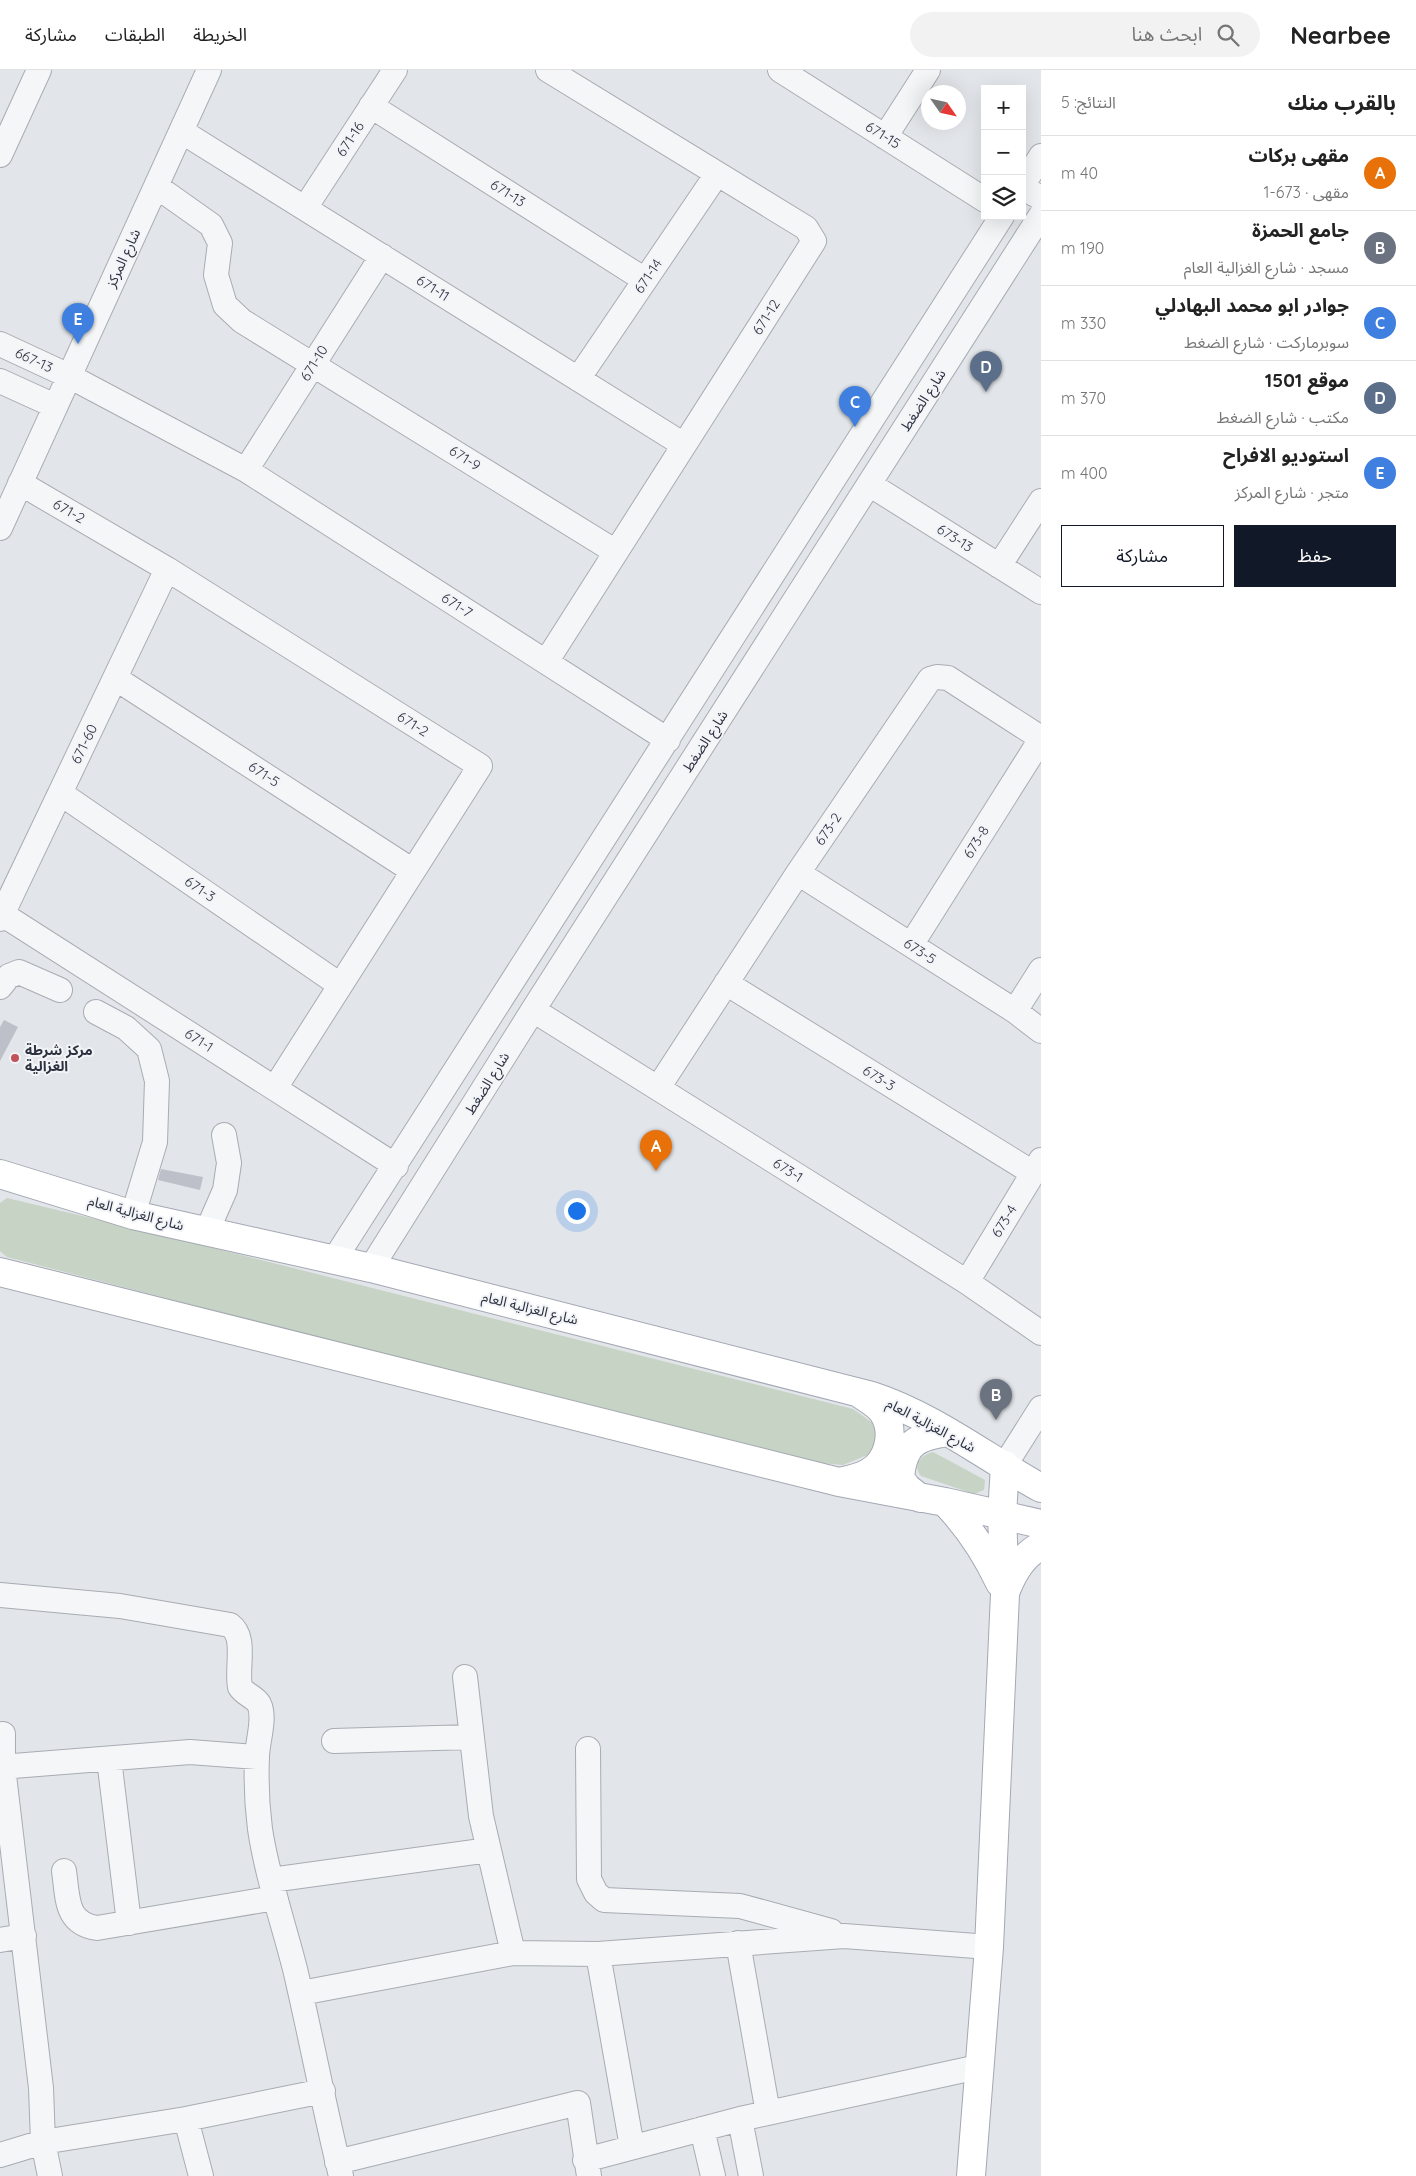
<!DOCTYPE html>
<html lang="ar">
<meta charset="utf-8">
<style>
body{margin:0;font-family:Quicksand,"Noto Sans Arabic",sans-serif;background:#f2f2f2;color:#222;direction:rtl}
.controls{position:absolute;right:15px;top:15px;display:grid;overflow:hidden;border-radius:0px;box-shadow:0 5px 20px #0002}
.controls button{width:45px;height:45px;display:grid;place-items:center;padding:0;border:0;border-bottom:1px solid #e0e0e0;background:#fff;color:#222;font:25px sans-serif}
.compass{position:absolute;left:921px;top:15px;width:45px;height:45px;border-radius:50%;background:#fff;box-shadow:0 5px 20px #0002;rotate:124deg}
.you{position:absolute;left:576px;top:1140px;width:18px;height:18px;margin:-12px;border:4px solid #fff;border-radius:50%;background:#1a73e8;box-shadow:0 0 0 8px #1a73e833}
.badge{display:grid;place-items:center;width:32px;height:32px;border-radius:50%;background:#111827;color:#fff;font-size:16px;font-weight:700}
.pin{position:absolute;translate:-50% -41px;filter:drop-shadow(0 1px 2px #0008)}
.pin::after{content:'';position:absolute;top:26px;width:18px;height:15px;background:inherit;clip-path:polygon(0 0,100% 0,50% 100%)}
.list{margin:0;padding:0;list-style:none}
h2{display:flex;justify-content:space-between;align-items:center;height:65px;margin:0;padding:0 20px;font-size:21px}
h2 small{font-size:16px;font-weight:400;color:#767676}
.list li{display:grid;grid-template-columns:32px 1fr auto;gap:15px;align-items:center;box-sizing:border-box;height:75px;padding:0 20px;border-top:1px solid #e0e0e0}
.list b{display:block;font-size:19px;white-space:nowrap}
.list p{margin:0;font-size:16px;white-space:nowrap;color:#767676}
.list em{font-size:16px;font-style:normal;color:#767676}
.actions{display:flex;gap:10px;padding:15px 20px}
.actions a{flex:1;padding:11px 0;border:1px solid #111827;border-radius:0px;text-align:center;font-size:18px;color:#111827}
.actions .main{background:#111827;color:#fff}
.icon{flex:none;width:28px;height:28px;fill:none;stroke:currentColor;stroke-width:2;stroke-linecap:round;stroke-linejoin:round}
.map{position:relative;flex:none;width:1041px;height:2106px;overflow:hidden;direction:ltr}
header{display:flex;align-items:center;gap:30px;box-sizing:border-box;height:70px;padding:0 25px;background:#fff;border-bottom:1px solid #e0e0e0}
header strong{font-size:24px}
nav{display:flex;gap:28px;margin-inline-start:auto;font-size:18px}
.search{width:350px;height:45px;background:#f2f2f2;display:flex;align-items:center;gap:12px;box-sizing:border-box;padding:0 18px;border-radius:28px;color:#767676;font-size:19px}
main{display:flex}
aside{flex:1;background:#fff}
.map>svg:first-child{display:block}
</style>
<header>
<strong>Nearbee</strong>
<div class="search"><svg class="icon" aria-label="search" viewBox="0 0 24 24"><circle cx="10" cy="10" r="6"/><path d="M15 15l6 6"/></svg>ابحث هنا</div>
<nav><a>الخريطة</a><a>الطبقات</a><a>مشاركة</a></nav>
</header>
<main>
<aside>
<h2>بالقرب منك<small>النتائج: 5</small></h2>
<ul class="list">
<li><span class="badge" style="background:#e8710a">A</span><div><b>مقهى بركات</b><p>مقهى · 673-1</p></div><em>40 m</em></li>
<li><span class="badge" style="background:#6b7280">B</span><div><b>جامع الحمزة</b><p>مسجد · شارع الغزالية العام</p></div><em>190 m</em></li>
<li><span class="badge" style="background:#3f7fe0">C</span><div><b>جوادر ابو محمد البهادلي</b><p>سوبرماركت · شارع الضغط</p></div><em>330 m</em></li>
<li><span class="badge" style="background:#5c6f8a">D</span><div><b>موقع 1501</b><p>مكتب · شارع الضغط</p></div><em>370 m</em></li>
<li><span class="badge" style="background:#3f7fe0">E</span><div><b>استوديو الافراح</b><p>متجر · شارع المركز</p></div><em>400 m</em></li>
</ul>
<div class="actions"><a class="main">حفظ</a><a>مشاركة</a></div>
</aside>
<div class="map">
<svg width="1041" height="2106" viewBox="0 0 1041 2106">
<rect width="100%" height="100%" fill="#e2e5e9"/>
<path fill="#c7d3c4" d="M7,1128L162,1165L853,1339L874,1354L879,1367L872,1383L843,1395L797,1391L7,1187L0,1181V1133Z
M933,1382L985,1410L984,1420L974,1424L921,1406C912,1395 921,1385 933,1382Z"/>
<path fill="#bdc0c9" d="M4,950L18,957L0,991V957Z
M161,1099L203,1107L200,1120L158,1110Z"/>
<g fill="none" stroke-linecap="round" stroke-linejoin="round">
<g stroke="#a8acb3" stroke-width="26">
<path id="minor" d="M780,0L985,130
M371,36L645,210
M181,61L684,375
M885,67L928,0
M0,85L39,0
M156,116L211,155L220,173L216,205L225,235L242,251L616,482
M1022,116L1041,86
M1022,117L1041,128
M305,138L395,0
M0,274L69,306L246,400L668,670
M578,309L717,104
M0,311L55,336
M246,400L382,186
M20,413L167,499L480,696L275,1018
M869,414L1041,522
M0,458L209,0
M999,496L1041,431
M546,592L814,171L806,158L548,0
M115,608L413,801
M60,723L340,915
M798,803L1015,941L1041,961
M2,844L396,1096
M0,849L167,499
M911,875L1041,669
M726,913L1033,1103
M0,917L9,906L19,902L60,920
M533,940L967,1212L1041,1263
M1015,941L1041,900
M96,942L126,958L149,979L157,1011L155,1072L133,1145
M658,1018L798,803L930,609L937,607L948,608L1041,668
M207,1161L225,1120L229,1093L224,1065
M334,1190L1002,146
M371,1198L533,940L1041,145
M967,1212L1041,1090
M1005,1395L1041,1338
M0,1525L120,1536L230,1555C247,1567 236,1598 240,1617C245,1625 254,1626 259,1634C266,1648 257,1672 257,1687C256,1710 257,1736 260,1759C267,1806 283,1852 295,1899C311,1967 324,2037 341,2106
M465,1607L481,1746L513,1883
M3,1664V1697L41,2018L43,2072L50,2106
M334,1671L471,1667
M588,1679L589,1809L596,1823L604,1830L740,1836L831,1861
M109,1689L129,1853
M0,1697L190,1682L257,1687
M64,1801C68,1828 65,1853 97,1858L275,1828
M271,1810L489,1780
M0,1870L24,1866
M738,1873L768,2043
M598,1884L632,2077
M301,1923L513,1883L598,1884L844,1866L989,1877
M186,2049L201,2106
M740,2049L751,2106
M702,2059L713,2106
M0,2085L43,2072L186,2049L323,2021
M585,2090L740,2049L978,1997
M337,2092L578,2033L589,2106"/>
</g>
<g stroke="#a3a8b4" stroke-width="30">
<path id="major" d="M0,1104L133,1145L371,1198L872,1326C933,1346 985,1387 1041,1418
M0,1202L839,1412L945,1432L1041,1454
M839,1412C849,1410 859,1408 868,1403C889,1392 896,1362 883,1342C878,1335 869,1330 862,1325
M920,1428L907,1418L900,1408C903,1373 916,1367 948,1362
M945,1432C969,1457 985,1481 1000,1513
M1005,1523C1012,1504 1022,1485 1041,1476
M971,2106L989,1877L1005,1524L1002,1445L1005,1395"/>
</g>
<use href="#minor" stroke="#f5f6f8" stroke-width="24"/>
<use href="#major" stroke="#fff" stroke-width="28"/>
</g>
<circle fill="#c3535a" stroke="#f2f4f7" stroke-width="2" cx="15" cy="988" r="5"/>
<g text-anchor="middle" dominant-baseline="central" stroke-width="4" stroke-linejoin="round" paint-order="stroke">
<g font-size="14" fill="#2c3240" stroke="#f2f4f7">
<text transform="translate(883 65) rotate(32)">671-15</text>
<text transform="translate(350 69) rotate(-57)">671-16</text>
<text transform="translate(508 123) rotate(32)">671-13</text>
<text transform="translate(123 188) rotate(-65)">شارع المركز</text>
<text transform="translate(648 206) rotate(-56)">671-14</text>
<text transform="translate(433 218) rotate(32)">671-11</text>
<text transform="translate(766 247) rotate(-58)">671-12</text>
<text transform="translate(34 290) rotate(25)">667-13</text>
<text transform="translate(314 293) rotate(-58)">671-10</text>
<text transform="translate(923 330) rotate(-57)">شارع الضغط</text>
<text transform="translate(465 388) rotate(32)">671-9</text>
<text transform="translate(69 441) rotate(30)">671-2</text>
<text transform="translate(955 468) rotate(32)">673-13</text>
<text transform="translate(457 535) rotate(33)">671-7</text>
<text transform="translate(413 654) rotate(32)">671-2</text>
<text transform="translate(705 671) rotate(-57)">شارع الضغط</text>
<text transform="translate(84 674) rotate(-64)">671-60</text>
<text transform="translate(264 704) rotate(33)">671-5</text>
<text transform="translate(828 759) rotate(-56)">673-2</text>
<text transform="translate(976 772) rotate(-58)">673-8</text>
<text transform="translate(200 819) rotate(34)">671-3</text>
<text transform="translate(920 881) rotate(33)">673-5</text>
<text transform="translate(199 970) rotate(33)">671-1</text>
<text transform="translate(879 1008) rotate(32)">673-3</text>
<text transform="translate(487 1013) rotate(-58)">شارع الضغط</text>
<text transform="translate(788 1100) rotate(32)">673-1</text>
<text transform="translate(136 1143) rotate(15)">شارع الغزالية العام</text>
<text transform="translate(1004 1151) rotate(-59)">673-4</text>
<text transform="translate(530 1238) rotate(14)">شارع الغزالية العام</text>
<text transform="translate(931 1355) rotate(28)">شارع الغزالية العام</text>
</g>
<g font-size="14" font-weight="bold" fill="#2c3240" stroke="#f2f4f7" text-anchor="start">
<text x="25" y="980">مركز شرطة<tspan x="25" dy="16">الغزالية</tspan></text>
</g>
</g>
</svg>
<div class="controls">
<button>+</button>
<button>−</button>
<button><svg class="icon" aria-label="layers" viewBox="0 0 24 24"><path d="M12 4l9 5-9 5-9-5zM3 14l9 5 9-5"/></svg></button>
</div>
<svg class="compass" viewBox="-18 -18 36 36"><path d="M0-13l5 13h-10z" fill="#e53935"/><path d="M0 13l5-13h-10z" fill="#767676"/></svg>
<div class="you"></div>
<div class="pin badge" style="left:656px;top:1101px;background:#e8710a">A</div>
<div class="pin badge" style="left:996px;top:1350px;background:#6b7280">B</div>
<div class="pin badge" style="left:855px;top:357px;background:#3f7fe0">C</div>
<div class="pin badge" style="left:986px;top:322px;background:#5c6f8a">D</div>
<div class="pin badge" style="left:78px;top:274px;background:#3f7fe0">E</div>
</div>
</main>
